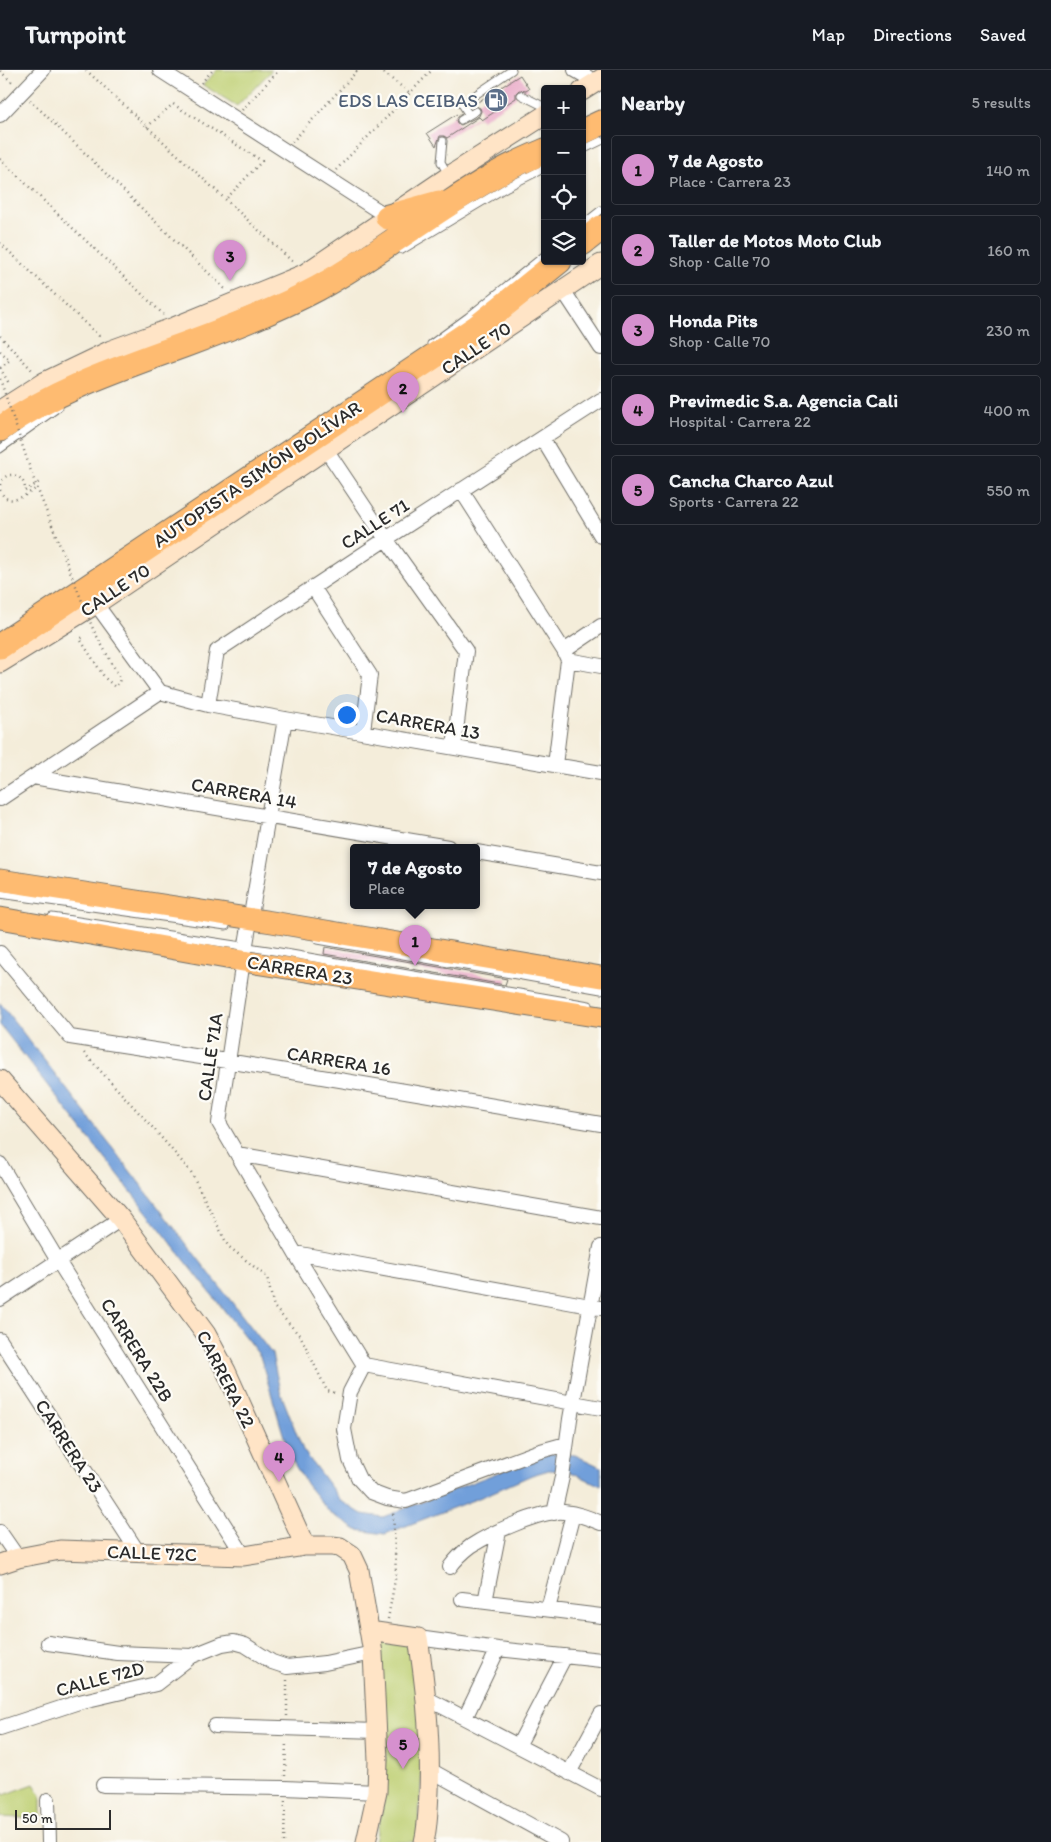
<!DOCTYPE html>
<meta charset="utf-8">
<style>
body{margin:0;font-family:Itim,sans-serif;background:#20242c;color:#f1f3f6}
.controls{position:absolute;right:15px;top:15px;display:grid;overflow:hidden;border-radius:5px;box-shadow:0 1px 4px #0004}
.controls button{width:45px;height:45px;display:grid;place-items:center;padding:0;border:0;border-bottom:1px solid #363941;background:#171b24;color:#f1f3f6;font:25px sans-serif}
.scale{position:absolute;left:15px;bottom:12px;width:96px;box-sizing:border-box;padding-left:5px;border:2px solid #2b2b2b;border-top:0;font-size:14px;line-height:18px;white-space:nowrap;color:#2b2b2b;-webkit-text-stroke:4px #fdfcf7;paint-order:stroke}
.you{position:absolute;left:346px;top:644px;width:18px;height:18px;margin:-12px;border:4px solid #fff;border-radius:50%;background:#1a73e8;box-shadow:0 0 0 8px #1a73e833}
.badge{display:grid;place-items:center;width:32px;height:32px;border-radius:50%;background:#d690ce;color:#111;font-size:16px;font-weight:700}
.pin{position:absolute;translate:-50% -41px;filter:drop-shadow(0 1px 2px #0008)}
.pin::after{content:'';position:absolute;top:26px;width:18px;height:15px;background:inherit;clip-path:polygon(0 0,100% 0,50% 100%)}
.popup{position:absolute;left:350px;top:774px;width:130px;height:65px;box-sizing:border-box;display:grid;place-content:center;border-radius:5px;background:#171b24;filter:drop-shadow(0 1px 4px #0005);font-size:16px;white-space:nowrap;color:#9ea1a6}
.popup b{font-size:19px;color:#f1f3f6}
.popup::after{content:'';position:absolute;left:50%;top:100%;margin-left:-10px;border:10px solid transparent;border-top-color:#171b24}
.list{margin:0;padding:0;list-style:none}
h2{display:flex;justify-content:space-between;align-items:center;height:65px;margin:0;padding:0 20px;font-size:21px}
h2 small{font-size:16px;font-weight:400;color:#9ea1a6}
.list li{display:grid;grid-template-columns:32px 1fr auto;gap:15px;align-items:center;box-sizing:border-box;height:70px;margin:0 10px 10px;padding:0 10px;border:1px solid #363941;border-radius:5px}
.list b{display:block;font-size:19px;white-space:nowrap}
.list p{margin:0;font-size:16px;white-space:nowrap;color:#9ea1a6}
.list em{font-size:16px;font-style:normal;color:#9ea1a6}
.icon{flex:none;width:28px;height:28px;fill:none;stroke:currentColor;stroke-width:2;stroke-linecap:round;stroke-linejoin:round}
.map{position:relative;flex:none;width:601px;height:1772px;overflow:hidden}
header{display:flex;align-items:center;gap:30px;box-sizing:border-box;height:70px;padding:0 25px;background:#171b24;border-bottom:1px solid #363941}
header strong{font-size:24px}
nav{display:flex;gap:28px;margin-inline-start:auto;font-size:18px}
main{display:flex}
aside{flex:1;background:#171b24}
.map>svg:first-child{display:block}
</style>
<header>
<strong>Turnpoint</strong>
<nav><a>Map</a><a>Directions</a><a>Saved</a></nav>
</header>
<main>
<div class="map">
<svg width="601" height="1772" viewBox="0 0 601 1772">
<rect width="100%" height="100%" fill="#fdfcf7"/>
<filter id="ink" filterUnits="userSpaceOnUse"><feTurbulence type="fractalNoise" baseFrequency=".02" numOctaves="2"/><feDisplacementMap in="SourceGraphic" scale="10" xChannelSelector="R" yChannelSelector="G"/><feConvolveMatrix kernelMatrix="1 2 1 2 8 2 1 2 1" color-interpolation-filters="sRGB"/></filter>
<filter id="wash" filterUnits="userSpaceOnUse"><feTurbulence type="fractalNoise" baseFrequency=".0096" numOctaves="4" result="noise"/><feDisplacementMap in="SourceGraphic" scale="20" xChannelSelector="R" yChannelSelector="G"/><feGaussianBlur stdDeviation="1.12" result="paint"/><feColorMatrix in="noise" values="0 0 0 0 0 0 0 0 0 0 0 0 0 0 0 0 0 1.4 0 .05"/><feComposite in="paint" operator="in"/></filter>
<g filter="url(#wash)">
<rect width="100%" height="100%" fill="#f4edda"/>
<path fill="#becf72" stroke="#747d4e" d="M217,0H272L237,36L203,15Z
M377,1572L410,1575L418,1627L422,1699L418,1763L416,1772H375L385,1723L386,1661Z
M34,1714L41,1725V1749L0,1747V1719L4,1725Z"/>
<path fill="#719fda" stroke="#4e6582" d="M0,933L272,1284L280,1321L303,1380L341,1431L362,1444L383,1447L548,1383L575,1385L601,1397V1416L571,1402L549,1400L532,1405L484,1426L385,1464L357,1460L330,1443L307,1415L290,1387L260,1286L0,955Z"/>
<g id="blocks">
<path fill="#eaafca" d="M520,5L529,19L526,21L519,20L516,23V28L482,50L479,47L447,68L444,66H440L436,76L427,63L457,44L458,45L462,43L456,50L457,53L461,55L479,46L481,41L480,38L476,36L470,37Z
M325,877L507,909L505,915L324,884Z"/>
</g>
</g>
<g filter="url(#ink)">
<use href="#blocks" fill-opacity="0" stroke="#716f68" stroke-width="1"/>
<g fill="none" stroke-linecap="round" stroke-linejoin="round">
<g stroke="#716f68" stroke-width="9">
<path id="lane" d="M521,25L545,37
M469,45L462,34L512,0
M461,50L476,41
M443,71L441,92L449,106
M582,80L601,71
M582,155L601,140
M402,180L507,117L545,98
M431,274L468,247L545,185
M0,379L59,337
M0,824L226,856
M52,847L268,880L589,935
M318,870L601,920"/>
</g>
<g stroke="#716f68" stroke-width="16">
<path id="street" d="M160,0L388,147
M575,0L596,12
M0,45L43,0
M563,220L601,278
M542,368L601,466
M325,378L386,469L466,581L454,677
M461,420L564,581L568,590L555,695
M313,517L370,605L363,661
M96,534L160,622
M564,581L601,556
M568,590L601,596
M160,622L208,635L285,649L601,703
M208,635L217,581L386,469L601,330
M285,649L242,897L219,1053L295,1183L364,1295
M33,707L448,777
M0,729L160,622
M476,782L601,803
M0,883L70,967L227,991L601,1054
M237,1084L601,1148
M0,1094L58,1191L244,1486
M295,1183L601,1238
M0,1229L121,1149
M0,1270L138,1482
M364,1295L350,1322L344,1359L350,1390L359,1409L371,1422L387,1428L406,1431L537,1382L566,1374
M364,1295L601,1338
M554,1443L562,1407L570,1349L601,1177
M0,1462L18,1488
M450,1497C456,1489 463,1482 471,1476C491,1463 541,1440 564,1442C577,1443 589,1448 601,1453
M462,1529L601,1546
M485,1532L499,1461
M548,1539L573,1444
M418,1568L498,1579L601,1590
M48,1573L118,1583L192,1586
M426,1628L601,1719
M465,1648L498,1579
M215,1656L377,1661
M0,1658L79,1632L156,1614L192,1586L222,1574L234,1572L245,1575L272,1592L287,1597L325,1593L373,1583
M518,1676L565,1586
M430,1700L561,1772
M569,1703L601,1644
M103,1715L285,1718L377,1722
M48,1730L49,1772"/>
</g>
<g stroke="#716f68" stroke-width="21">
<path id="secondary" d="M582,21L601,9
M0,340L44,312L111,280L174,257L304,204L449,106L545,45
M0,593L96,534L601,194
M0,1010L121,1149L206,1264L226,1301L305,1476
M0,1494L18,1488L60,1480L244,1486L305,1476H332L340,1477L352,1485L359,1500L373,1583L378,1690L377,1722L366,1772
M369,1561L418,1568C426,1619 431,1671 429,1722C428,1738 428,1756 424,1772"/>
</g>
<g stroke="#716f68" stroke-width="23">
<path id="primary" d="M0,810L272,852L601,907
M0,848L243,891L601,947"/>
</g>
<g stroke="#716f68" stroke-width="27">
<path id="highway" d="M582,62L601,53
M388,147L439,133
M582,173L601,158
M0,359C58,318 124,297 189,273C233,257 277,240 318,218C380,184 435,139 497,104C512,95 529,88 545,81
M0,576L476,258L559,191"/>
</g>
<path stroke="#716f68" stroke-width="2.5" stroke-dasharray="1 4" stroke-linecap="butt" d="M86,0L294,193
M380,0L410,23
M0,1L14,14
M201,13L213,0
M30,30L225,219
M242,40L279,0
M147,57L173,34L262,91L226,129
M292,72L358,0
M0,89L164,245
M336,100L432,0
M0,173L101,268
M0,266L33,301
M0,298L10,315
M0,415C5,398 26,404 25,421L41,411
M0,420C8,439 25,425 37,418
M84,983L154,1059L191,1102L228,1176L267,1207L274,1237L301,1267L327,1321L336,1323
M388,1549L396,1504L393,1441
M287,1646V1609
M285,1706L286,1671
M284,1772L285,1731"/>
<use href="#lane" stroke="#fff" stroke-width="7"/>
<use href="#street" stroke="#fff" stroke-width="14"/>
<use href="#secondary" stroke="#ffe4c6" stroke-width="19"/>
<use href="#primary" stroke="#febb71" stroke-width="21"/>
<use href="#highway" stroke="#febb71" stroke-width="25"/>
<path stroke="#716f68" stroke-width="2.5" stroke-dasharray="1 4" stroke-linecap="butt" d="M0,281L10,290L0,298
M0,309L34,410L93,559L120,608L119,613L115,617L105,608L80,569L85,566"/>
</g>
</g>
<defs>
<g id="fuel-disc" transform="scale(1.25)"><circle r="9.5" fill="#5c6f8a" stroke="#fdfcf7"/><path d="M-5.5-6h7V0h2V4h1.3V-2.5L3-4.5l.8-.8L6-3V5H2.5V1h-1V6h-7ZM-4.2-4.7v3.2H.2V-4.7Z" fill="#fff"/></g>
</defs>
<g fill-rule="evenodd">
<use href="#fuel-disc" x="496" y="30"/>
</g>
<g text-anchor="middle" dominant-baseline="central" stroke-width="4.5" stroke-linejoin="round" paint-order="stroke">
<g font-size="19" fill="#4e5e75" stroke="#fdfcf7" text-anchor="end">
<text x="478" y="30">EDS LAS CEIBAS</text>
</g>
<g font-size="19" fill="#2b2b2b" stroke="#fdfcf7">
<text transform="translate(476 278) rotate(-34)">CALLE 70</text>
<text transform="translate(257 404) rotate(-34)">AUTOPISTA SIMÓN BOLÍVAR</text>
<text transform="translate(375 454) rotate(-33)">CALLE 71</text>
<text transform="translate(115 520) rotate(-34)">CALLE 70</text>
<text transform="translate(428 654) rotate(10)">CARRERA 13</text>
<text transform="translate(244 723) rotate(10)">CARRERA 14</text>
<text transform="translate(300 900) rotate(9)">CARRERA 23</text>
<text transform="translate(210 987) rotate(-82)">CALLE 71A</text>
<text transform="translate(339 991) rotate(9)">CARRERA 16</text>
<text transform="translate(137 1280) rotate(58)">CARRERA 22B</text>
<text transform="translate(226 1309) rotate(63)">CARRERA 22</text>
<text transform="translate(69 1376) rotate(57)">CARRERA 23</text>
<text transform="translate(152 1483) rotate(2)">CALLE 72C</text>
<text transform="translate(100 1609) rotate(-15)">CALLE 72D</text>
</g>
</g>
</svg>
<div class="controls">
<button>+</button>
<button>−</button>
<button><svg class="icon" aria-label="locate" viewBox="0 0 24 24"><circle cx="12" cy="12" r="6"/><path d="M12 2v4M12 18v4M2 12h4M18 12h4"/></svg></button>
<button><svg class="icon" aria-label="layers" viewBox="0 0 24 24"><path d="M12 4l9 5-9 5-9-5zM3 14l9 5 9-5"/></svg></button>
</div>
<div class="scale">50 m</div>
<div class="you"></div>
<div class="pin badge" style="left:415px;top:896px">1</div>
<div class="popup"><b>7 de Agosto</b>Place</div>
<div class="pin badge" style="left:403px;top:343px">2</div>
<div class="pin badge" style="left:230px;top:211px">3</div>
<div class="pin badge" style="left:279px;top:1412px">4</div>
<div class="pin badge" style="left:403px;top:1699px">5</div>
</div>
<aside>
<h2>Nearby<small>5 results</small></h2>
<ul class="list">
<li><span class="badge">1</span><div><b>7 de Agosto</b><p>Place · Carrera 23</p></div><em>140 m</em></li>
<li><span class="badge">2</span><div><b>Taller de Motos Moto Club</b><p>Shop · Calle 70</p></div><em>160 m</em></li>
<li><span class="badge">3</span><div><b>Honda Pits</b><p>Shop · Calle 70</p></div><em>230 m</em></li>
<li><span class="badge">4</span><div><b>Previmedic S.a. Agencia Cali</b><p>Hospital · Carrera 22</p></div><em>400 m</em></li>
<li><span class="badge">5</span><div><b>Cancha Charco Azul</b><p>Sports · Carrera 22</p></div><em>550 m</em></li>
</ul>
</aside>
</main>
